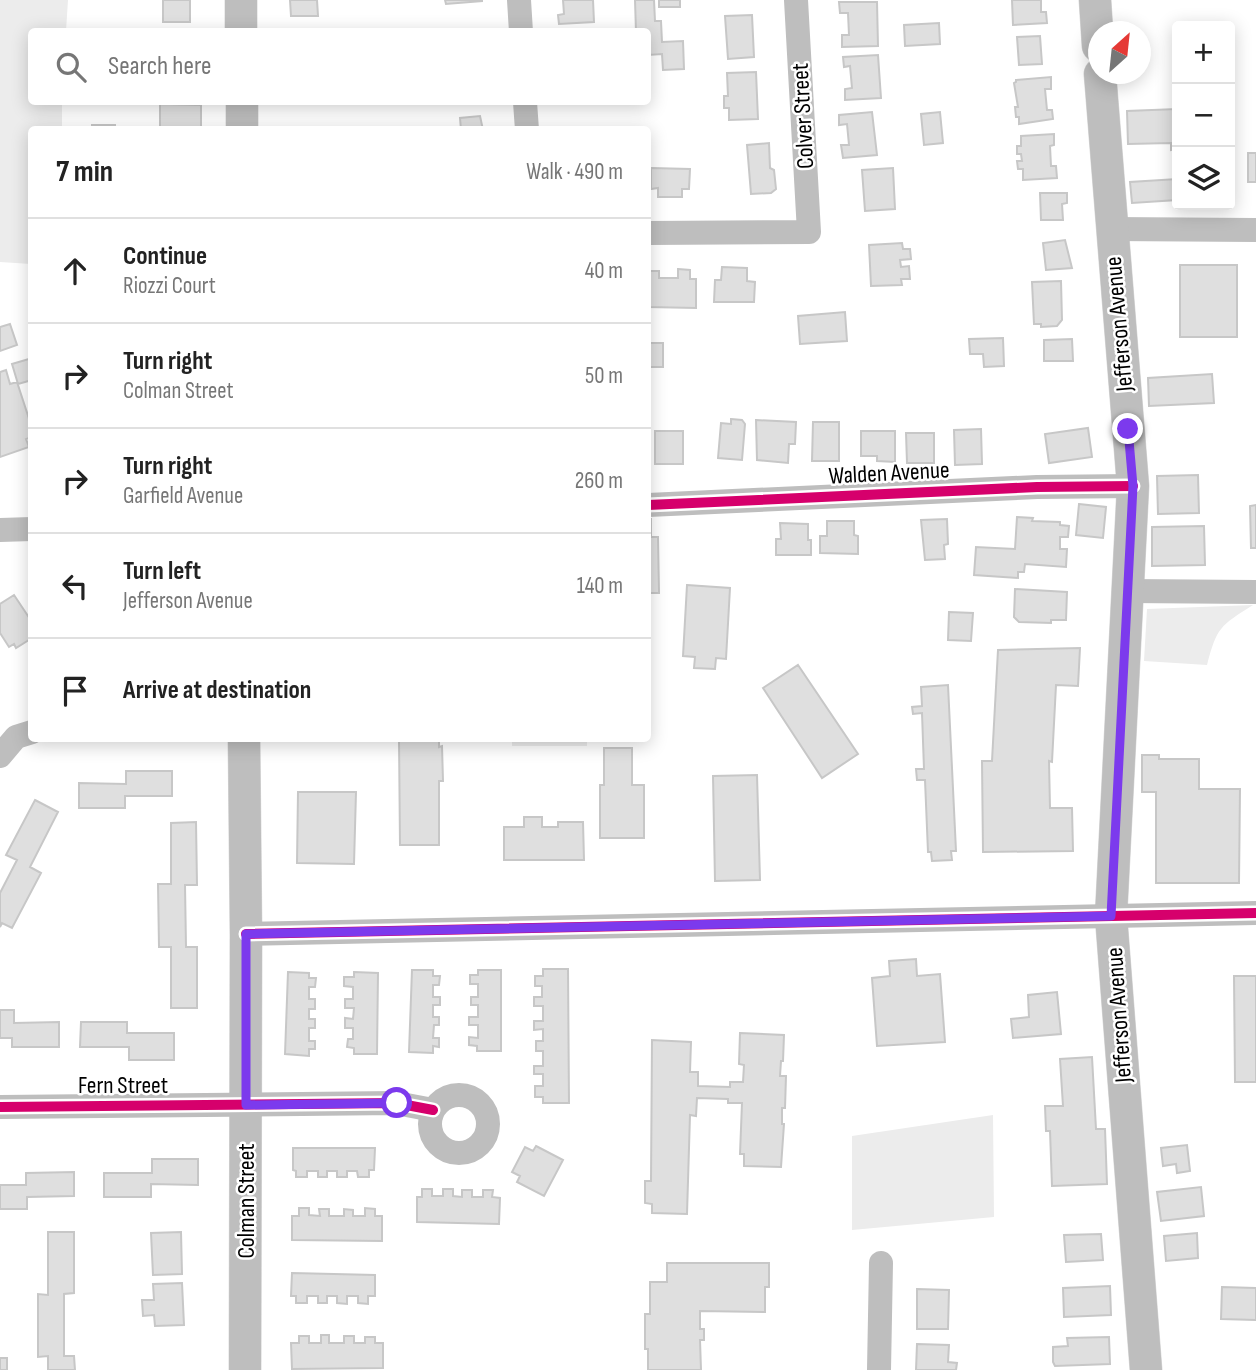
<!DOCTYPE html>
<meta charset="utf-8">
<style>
body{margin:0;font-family:"Sofia Sans Condensed",sans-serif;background:#f6f6f6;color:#222}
.controls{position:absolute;right:21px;top:21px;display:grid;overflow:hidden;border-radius:7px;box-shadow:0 4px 18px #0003}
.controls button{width:63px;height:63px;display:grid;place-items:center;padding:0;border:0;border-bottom:2px solid #e0e0e0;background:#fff;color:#222;font:35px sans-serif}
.compass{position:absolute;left:1088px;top:21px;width:63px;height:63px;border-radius:50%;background:#fff;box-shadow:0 4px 18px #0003;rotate:27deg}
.stop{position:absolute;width:21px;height:21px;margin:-16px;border:5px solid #7c3aed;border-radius:50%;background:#fff}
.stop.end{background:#7c3aed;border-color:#fff;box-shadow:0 2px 7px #0008}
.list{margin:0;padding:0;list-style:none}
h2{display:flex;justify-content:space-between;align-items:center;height:91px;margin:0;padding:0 28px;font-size:30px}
h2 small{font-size:23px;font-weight:400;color:#767676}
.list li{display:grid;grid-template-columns:46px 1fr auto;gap:21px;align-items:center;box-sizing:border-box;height:105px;padding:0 28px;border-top:2px solid #e0e0e0}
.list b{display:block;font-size:26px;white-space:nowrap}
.list p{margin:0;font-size:23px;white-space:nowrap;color:#767676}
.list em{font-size:23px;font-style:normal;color:#767676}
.icon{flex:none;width:38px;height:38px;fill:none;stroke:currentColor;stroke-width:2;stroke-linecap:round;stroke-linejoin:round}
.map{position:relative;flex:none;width:1256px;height:1370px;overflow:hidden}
.search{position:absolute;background:#fff;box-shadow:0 4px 18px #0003;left:28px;top:28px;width:623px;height:77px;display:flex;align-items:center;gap:18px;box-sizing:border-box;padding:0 24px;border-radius:7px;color:#767676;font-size:26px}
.panel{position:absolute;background:#fff;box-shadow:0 4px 18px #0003;left:28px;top:126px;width:623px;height:616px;border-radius:7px}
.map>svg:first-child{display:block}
</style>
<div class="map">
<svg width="1256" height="1370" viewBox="0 0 1256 1370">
<rect width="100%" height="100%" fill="#fff"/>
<path fill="#ececec" d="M0,0H68L66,31L32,32V102H62V129L32,130L31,264L0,262Z
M1253,605C1220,626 1217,627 1207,665L1144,661L1147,609Z
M512,739H587V746H512Z
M993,1115L994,1217L852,1230V1136Z"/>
<path fill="#dfdfdf" stroke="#c7c7c7" stroke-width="2" d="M163,0H190V22H163Z
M290,0H317L318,16H291Z
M445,0H482V1L446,4Z
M563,0H593L594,22L559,24L558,15L564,14Z
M635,0H654L655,21H661L662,42L683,41L684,69L663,70L662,54L648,55V32H636Z
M659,0H680V7H659Z
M1012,0H1041V12H1046L1047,23L1013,25Z
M839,2H877L878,46L842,47V35H849L848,13H840Z
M752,15L754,57L728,59L725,16Z
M939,23L940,44L905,46L904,25Z
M1040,36L1042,64L1019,65L1017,37Z
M878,55L881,98L845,100V89L852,88L850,66L844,67L843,57Z
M756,72L758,119L729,120V108H724V96H728L727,73Z
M1051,77V89H1045L1047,110H1052L1053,119L1019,124V117H1016L1015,107H1018L1014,83L1016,82V80Z
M160,104L201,105V130H160Z
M1177,109V149L1171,150V143L1128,144L1127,111Z
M872,112L877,155L843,158L841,145H849L847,124L839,125V115Z
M940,112L943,143L924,145L921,114Z
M480,116L483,130H461L460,118Z
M92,125H115V130H92Z
M1054,134V145L1050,146L1051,166H1056L1057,178L1023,180V169H1018L1017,161H1022L1021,154H1017V146H1021V136Z
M769,143L770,168L774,170L776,189L771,193L751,194L747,145Z
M1248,153H1256V182H1248Z
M651,168L690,169L689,189H682V197H658V188L651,189Z
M893,168L895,209L865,211L862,170Z
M1177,179V200L1132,203L1130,182Z
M1040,193H1067V203L1062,204L1063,220H1041Z
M1065,240L1072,268L1046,270L1043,243Z
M902,243L903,249H910L911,259L900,260L901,267L909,266L910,279H901L902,285L871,286L869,245Z
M1180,265H1237V337H1180Z
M722,267L747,268V281L755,282L754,302H714L715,280H721Z
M678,269L690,270V279H696V308L648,307V271H659V278H678Z
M1061,281L1062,320L1057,326L1041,327V324H1034L1032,282Z
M845,312L847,341L800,344L798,316Z
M10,324L17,345L0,351V327Z
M1003,338L1004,366L984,367L983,354H970L969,339Z
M1072,339L1073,361H1044V340Z
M648,343H663V367H648Z
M32,358V380L18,384L12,364Z
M6,370L10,384L17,382L32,428V437L26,439L29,447L0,457V372Z
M1212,374L1214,403L1149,406L1148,378Z
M731,419L742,420L745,424L742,460L718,458L721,423L731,424Z
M756,420L796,422L795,444H789L788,463L757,460Z
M813,422H839V461H812Z
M1088,428L1092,457L1049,463L1045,434Z
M981,429L982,464L955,465L954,430Z
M655,431H683V464H655Z
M861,431H895V462L877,461V456H861Z
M906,433H934V463H907Z
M1198,475L1199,513L1158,514L1157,476Z
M1079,504L1106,507L1103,538L1076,535Z
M1256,505V548H1251L1250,506Z
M1017,517L1033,518L1032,521L1060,522V525L1069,526L1068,537H1060V549H1067L1066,567L1025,564L1024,572H1018V578L974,575L976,547L1015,549Z
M648,519H651V537H658L659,593H648Z
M947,519L948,544L944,545L945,559L925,560L921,520Z
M827,521H854V535L858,536V554L820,553V536H827Z
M780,523L808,524V540H811V555H776V539H781Z
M1204,526L1205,565L1152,566V527Z
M687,585L730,588L726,659L716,658L715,669L694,668L695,657L683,656Z
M1015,589L1067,592L1066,620H1051V623L1019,622L1014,617Z
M14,595L32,622V638L16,648L14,644L9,647L0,633V604Z
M949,612L973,613L971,641L948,640Z
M1080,648L1078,686L1056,685L1052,762L1049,761L1050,808H1072L1073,851L983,852L982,761H992L998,650Z
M798,665L858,754L822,778L763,688Z
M948,685L956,851H951L952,860L932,861L931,852H928L925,780H917L916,769H924L922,713L913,714L912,707L922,706L921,687Z
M399,738H439V747L442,746L443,781H439V845H400Z
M604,748H632V785H644V838H600V785H604Z
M1142,755H1159V759H1199V789H1240L1239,883H1156V792H1142Z
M126,771H172V796H125V808H79V783L126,784Z
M757,775L760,880L715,881L713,776Z
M298,792H356L354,864L297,863Z
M35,800L58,812L30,867L41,873L12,928L2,923L0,927V893L17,860L6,855Z
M524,817H542V827H558V822H583L584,860H504V827H524Z
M196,822L197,885H185L186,947H197V1008H171V947H159L158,884H171V823Z
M916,959L917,976L940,974L945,1042L877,1046L872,978L890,976L889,961Z
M543,969H568L569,1103H543V1097H535V1086H543V1074H534V1066H543V1051H536V1041H543V1029L534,1030V1021H543V1006H534V997H542V986H535V976H543Z
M412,970H433V976H440L439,985H433V997H440V1005H433V1017H439V1025H434L433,1038H439V1047L433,1046V1053L409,1052Z
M478,970H501V1051H477V1046L469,1045V1037L478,1038V1025H469V1017H478V1005H471V997H478V984H470V975H478Z
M288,972L309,973V978H316L315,987H309V999H315V1009H309V1019H315V1028H309V1041H315V1049H309V1056L285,1054Z
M354,972L378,973L377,1054H354V1048L347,1047L348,1039H353V1028H345V1018L353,1019L354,1008H345V999H353V987L344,986V977H354Z
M1234,976H1256V1082H1235Z
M1057,992L1061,1034L1013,1038L1011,1019L1029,1017L1028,995Z
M0,1010H14V1023L59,1022V1047H12V1038H0Z
M81,1022H127V1033H174V1060H129V1047H80Z
M740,1033L784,1035L783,1061H781L780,1076H786L785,1108H782V1124H784L781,1167L744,1166V1154H740L742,1103H728V1099L697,1098L696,1116L690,1115L687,1214L652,1213V1204L645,1203V1181H651L652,1040L691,1042L690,1072H698V1086L730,1087V1082H743L744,1065L739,1064Z
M1092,1057L1096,1129H1105L1107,1184L1052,1186L1050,1131H1046L1045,1106H1063L1060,1059Z
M1187,1145L1190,1171L1177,1173L1176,1164L1163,1166L1161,1148Z
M536,1146L563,1160L544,1196L517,1182L520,1176L512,1172L525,1147L533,1151Z
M293,1148H375L374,1170H369V1177H358L357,1171H347V1177H337V1171H327V1177H318V1171H307V1177H296V1171L293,1170Z
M152,1159H198V1185L151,1184V1197H104V1173H152Z
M74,1172V1196L27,1197V1209H0V1185H26V1173Z
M1201,1187L1204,1216L1161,1221L1157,1192Z
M422,1189H432V1196H443V1189H453V1196L462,1197V1190H472V1197H483V1190H493L492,1197L500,1198L499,1224L417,1222V1197H422Z
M299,1208H309V1215L320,1216L319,1209H329V1216H344V1209L353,1210V1216H365V1208L375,1209V1216H382V1241L292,1240V1216H299Z
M48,1232H74V1293L64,1294V1356H74L75,1370H48V1356L38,1357V1294L48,1295Z
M181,1232L182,1274L153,1275L151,1233Z
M1197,1233L1198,1258L1166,1261L1164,1236Z
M1101,1234L1103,1260L1066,1262L1064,1235Z
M667,1263H769V1287H765V1312L700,1311V1329H704V1340H700L701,1370H648V1349H645V1314H650V1282H667Z
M292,1273L375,1275V1296H368V1304L358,1303V1296H347V1304L337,1303V1296H327V1303H318V1296H307V1303H296V1296H291Z
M182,1283L184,1325L155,1326L154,1315L143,1316L142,1300H154L153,1284Z
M1110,1286L1111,1315L1064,1317L1063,1288Z
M1222,1287L1256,1288V1320L1221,1319Z
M917,1289L949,1290L948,1329H917Z
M321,1335H329V1343H344V1336H354V1343H365V1337H375V1343H383V1368L292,1369L291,1343H299V1336H309V1343H321Z
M1109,1337L1110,1364L1055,1366L1053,1362V1347L1068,1346L1067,1338Z
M917,1344L949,1345L948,1362L957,1363L956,1370H916Z
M0,1358H7V1370H0Z"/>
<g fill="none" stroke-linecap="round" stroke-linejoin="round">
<g stroke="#dbdbdb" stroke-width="33">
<path id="major" d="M241,0V32
M1095,0L1098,46
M1100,74L1133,486L1111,916L1146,1370
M242,102V130
M244,738L246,934L245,1370"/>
</g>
<path stroke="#bebebe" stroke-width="24" d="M519,0L521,32
M525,102L527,130
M1111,229L1256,230
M648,233L809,232L796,0
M648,505L1037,487L1133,486
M0,530L32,529
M1127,591L1256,592
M0,756L16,737L32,732
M246,934L1256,913
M430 1124a29 29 0 1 1 58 0a29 29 0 1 1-58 0Z
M0,1107L396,1103L433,1110
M879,1370L881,1263"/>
<use href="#major" stroke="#bebebe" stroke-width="32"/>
<g stroke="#fff" stroke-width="15">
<path id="cycleway" d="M648,505L1037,487L1133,486
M246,934L1256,913
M0,1107L396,1103L433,1110"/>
</g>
<use href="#cycleway" stroke="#d6006c" stroke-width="10"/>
</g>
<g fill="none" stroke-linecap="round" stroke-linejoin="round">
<path stroke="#7c3aed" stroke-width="9" d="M397,1103L246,1105V934L1111,916L1133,486L1128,429"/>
</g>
<g text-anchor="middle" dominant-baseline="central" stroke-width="5" stroke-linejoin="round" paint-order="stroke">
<g font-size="24" fill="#000" stroke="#fff">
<text transform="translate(803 116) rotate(-93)">Colver Street</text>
<text transform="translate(1119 324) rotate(-95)">Jefferson Avenue</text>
<text transform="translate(889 473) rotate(-3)">Walden Avenue</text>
<text transform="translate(1119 1015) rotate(-94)">Jefferson Avenue</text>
<text x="123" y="1085">Fern Street</text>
<text transform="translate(246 1201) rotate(-90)">Colman Street</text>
</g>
</g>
</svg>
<div class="controls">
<button>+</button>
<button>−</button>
<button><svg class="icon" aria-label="layers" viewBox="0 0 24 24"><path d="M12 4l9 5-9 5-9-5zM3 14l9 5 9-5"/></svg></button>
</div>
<svg class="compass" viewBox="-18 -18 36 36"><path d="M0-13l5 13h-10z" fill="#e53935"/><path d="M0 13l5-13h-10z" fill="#767676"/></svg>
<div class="stop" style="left:397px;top:1103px"></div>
<div class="stop end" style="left:1128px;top:429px"></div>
<div class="search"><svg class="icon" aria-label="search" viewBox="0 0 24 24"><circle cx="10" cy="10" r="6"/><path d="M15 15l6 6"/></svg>Search here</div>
<section class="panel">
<h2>7 min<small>Walk · 490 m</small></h2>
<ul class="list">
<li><svg class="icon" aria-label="ahead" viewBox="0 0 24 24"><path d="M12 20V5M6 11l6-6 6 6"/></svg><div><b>Continue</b><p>Riozzi Court</p></div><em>40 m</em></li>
<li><svg class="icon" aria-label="right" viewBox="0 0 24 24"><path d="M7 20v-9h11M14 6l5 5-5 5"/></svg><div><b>Turn right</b><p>Colman Street</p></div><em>50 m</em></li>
<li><svg class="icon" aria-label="right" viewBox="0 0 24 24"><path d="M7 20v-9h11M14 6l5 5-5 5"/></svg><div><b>Turn right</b><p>Garfield Avenue</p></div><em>260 m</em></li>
<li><svg class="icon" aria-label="left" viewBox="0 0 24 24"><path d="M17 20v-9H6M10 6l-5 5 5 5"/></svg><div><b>Turn left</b><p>Jefferson Avenue</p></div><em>140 m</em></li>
<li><svg class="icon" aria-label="arrive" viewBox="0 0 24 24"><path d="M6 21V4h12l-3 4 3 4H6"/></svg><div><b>Arrive at destination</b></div></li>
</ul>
</section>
</div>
